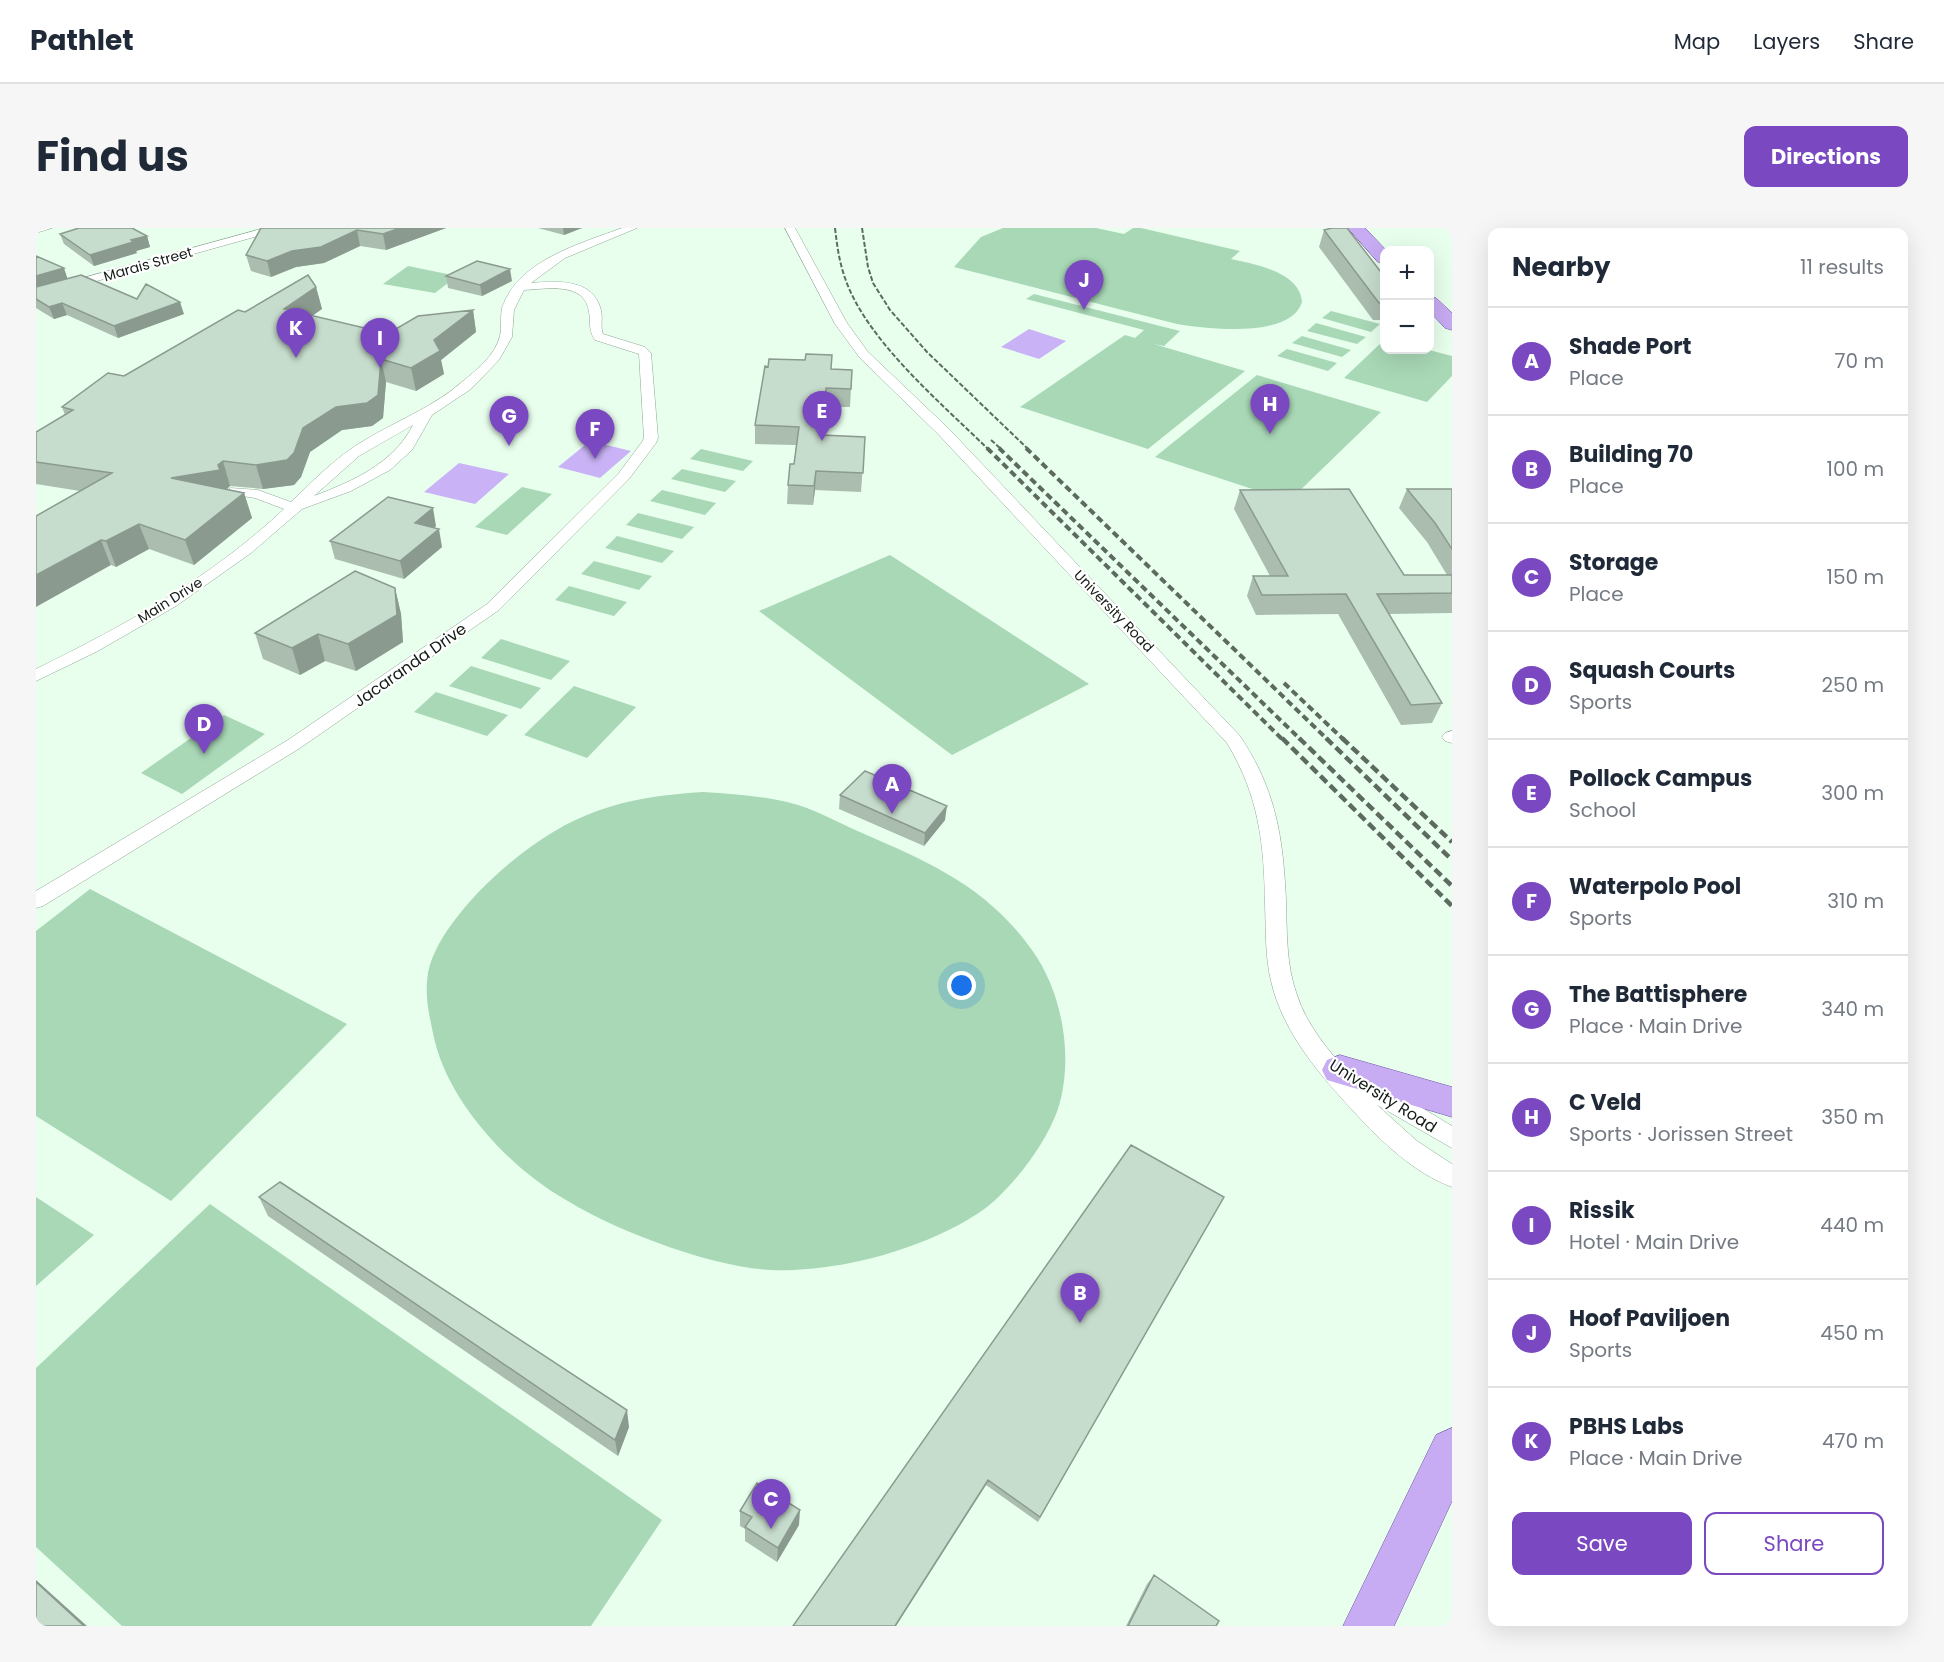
<!DOCTYPE html>
<meta charset="utf-8">
<style>
body{margin:0;font-family:Poppins,sans-serif;background:#f6f6f7;color:#1f2937}
.controls{position:absolute;right:18px;top:18px;display:grid;overflow:hidden;border-radius:12px;box-shadow:0 6px 24px #0002}
.controls button{width:54px;height:54px;display:grid;place-items:center;padding:0;border:0;border-bottom:2px solid #e0e1e3;background:#fff;color:#1f2937;font:30px sans-serif}
.you{position:absolute;left:926px;top:758px;width:21px;height:21px;margin:-15px;border:4px solid #fff;border-radius:50%;background:#1a73e8;box-shadow:0 0 0 9px #1a73e833}
.badge{display:grid;place-items:center;width:39px;height:39px;border-radius:50%;background:#7a48c0;color:#fff;font-size:20px;font-weight:700}
.pin{position:absolute;translate:-50% -50px;filter:drop-shadow(0 2px 3px #0008)}
.pin::after{content:'';position:absolute;top:32px;width:21px;height:18px;background:inherit;clip-path:polygon(0 0,100% 0,50% 100%)}
.list{margin:0;padding:0;list-style:none}
h2{display:flex;justify-content:space-between;align-items:center;height:78px;margin:0;padding:0 24px;font-size:26px}
h2 small{font-size:20px;font-weight:400;color:#747a83}
.list li{display:grid;grid-template-columns:39px 1fr auto;gap:18px;align-items:center;box-sizing:border-box;height:108px;padding:0 24px;border-top:2px solid #e0e1e3}
.list b{display:block;font-size:22px;white-space:nowrap}
.list p{margin:0;font-size:20px;white-space:nowrap;color:#747a83}
.list em{font-size:20px;font-style:normal;color:#747a83}
.actions{display:flex;gap:12px;padding:18px 24px}
.actions a{flex:1;padding:14px 0;border:2px solid #7a48c0;border-radius:12px;text-align:center;font-size:21px;color:#7a48c0}
.actions .main{background:#7a48c0;color:#fff}
.map{position:relative;flex:none;width:1416px;height:1398px;overflow:hidden;border-radius:12px}
header{display:flex;align-items:center;gap:36px;box-sizing:border-box;height:84px;padding:0 30px;background:#fff;border-bottom:2px solid #e0e1e3}
header strong{font-size:28px}
nav{display:flex;gap:33px;margin-inline-start:auto;font-size:21px}
.intro{display:flex;align-items:center;justify-content:space-between;box-sizing:border-box;height:144px;padding:0 36px}
h1{margin:0;font-size:42px}
.button{padding:15px 27px;border-radius:12px;background:#7a48c0;color:#fff;font-size:21px;font-weight:700}
main{display:flex;gap:36px;padding:0 36px}
aside{flex:1;background:#fff;border-radius:12px;box-shadow:0 6px 24px #0002}
.map>svg:first-child{display:block}
</style>
<header>
<strong>Pathlet</strong>
<nav><a>Map</a><a>Layers</a><a>Share</a></nav>
</header>
<div class="intro"><h1>Find us</h1><a class="button">Directions</a></div>
<main>
<div class="map">
<svg width="1416" height="1398" viewBox="0 0 1416 1398">
<rect width="100%" height="100%" fill="#e8ffee"/>
<path fill="#a8d8b6" d="M967,0H1060L1088,6L1097,0H1105L1204,23L1195,31C1218,36 1264,44 1266,74C1255,111 1170,101 1141,96L918,39L945,9Z
M372,38L421,48L399,65L347,56Z
M998,66L1144,103L1128,118L1118,116L1209,143L1112,221L984,179L1089,107L1099,110L1108,102L990,71Z
M1295,83L1344,96L1335,104L1286,90Z
M1280,95L1330,109L1321,116L1271,103Z
M1266,108L1315,122L1306,129L1256,115Z
M1348,112V122H1393L1416,128V148L1391,174L1308,150Z
M1251,121L1301,135L1292,143L1241,128Z
M1221,147L1345,184L1253,273L1119,229Z
M665,221L717,233L707,243L654,231Z
M646,241L700,253L689,264L635,251Z
M486,259L516,266L471,307L439,299Z
M626,262L680,275L669,287L614,273Z
M602,285L658,299L646,311L590,297Z
M581,308L638,323L626,335L569,320Z
M854,327L1053,456L916,527L723,383Z
M558,333L616,348L603,362L545,346Z
M533,358L591,374L578,388L519,372Z
M465,411L534,433L515,452L445,430Z
M435,438L505,460L485,481L413,458Z
M538,458L600,479L551,530L488,507Z
M400,464L472,487L451,508L378,484Z
M188,487L229,506L146,566L105,545Z
M667,564C699,566 731,568 762,577C784,584 805,596 826,605C895,635 951,659 996,722C1027,765 1038,831 1022,881C1011,913 982,952 957,974C920,1006 845,1032 796,1038C777,1041 754,1043 735,1042C700,1040 666,1030 633,1019C597,1006 563,992 530,972C474,940 415,877 399,814C394,791 388,769 392,745C399,708 440,664 468,640C532,585 584,569 667,564Z
M54,661L311,796L135,973L0,888V703Z
M0,969L58,1007L0,1058Z
M174,976L626,1292L555,1398H86L0,1319V1140Z"/>
<path fill="#c9b3f6" d="M993,101L1030,113L1003,131L965,119Z
M554,213L595,223L564,250L522,239Z
M423,235L473,246L439,276L388,264Z"/>
<g fill="none" stroke-linecap="round" stroke-linejoin="round">
<g stroke="#8fa494" stroke-width="1">
<path id="minor" d="M0,0H16L0,5Z
M586,0H601L529,30L495,55C521,53 557,50 565,82C567,91 564,98 567,106L609,119L615,125L622,210L620,215L593,251L463,382L264,520L7,678L0,680V663L252,512L451,376L583,245L606,214L608,210L603,126L559,112C552,102 555,95 553,84C549,53 510,61 488,62L478,82L476,109L463,132L435,161L396,187L376,222L354,242L315,263L266,281L215,325L140,378L60,424L0,453V441C88,398 176,349 248,281L219,270L194,266L192,263L194,260L222,262L255,274C278,252 301,228 329,212C362,192 398,179 427,153C442,141 459,127 464,108C466,99 464,89 466,80C481,33 543,16 586,0ZM377,197C357,236 317,253 278,268L323,228Z
M749,0H759L811,95L832,124L912,200L1204,508C1240,562 1247,609 1250,672C1251,704 1250,737 1261,767C1271,798 1293,823 1314,847L1322,844L1330,846L1416,898V920L1341,877L1381,913L1416,936V959C1378,945 1346,914 1319,885C1284,847 1247,805 1235,753C1229,728 1230,701 1229,676C1228,615 1223,568 1191,515L902,206L824,130L799,96Z
M225,1L229,2V6L0,70V63Z
M1416,503V515L1409,513L1406,509L1409,505Z"/>
</g>
<g stroke="#6f54a0" stroke-width="1">
<path id="primary" d="M1312,0H1329L1350,22H1348V35L1342,34Z
M1394,69L1400,70L1416,85V102L1409,100L1394,84Z
M1304,827L1416,859V889L1291,852L1286,842L1291,832Z
M1416,1200V1273L1358,1398H1307L1400,1207Z"/>
</g>
<use href="#minor" fill="#fff" fill-rule="evenodd"/>
<use href="#primary" fill="#c7abf3" fill-rule="evenodd"/>
<path stroke="#5d6a60" stroke-width="2" stroke-dasharray="5 2" stroke-linecap="butt" d="M799,0C801,17 803,33 809,50C830,112 905,175 952,221
M826,0L832,39L837,55L854,82L891,124L992,221
M955,212L965,221"/>
<path stroke="#5d6a60" stroke-width="4" stroke-dasharray="7 4" stroke-linecap="butt" d="M951,220L1247,512
M963,220L1265,512
M990,220L1292,512
M1248,455L1308,512"/>
<path stroke="#5d6a60" stroke-width="4.5" stroke-dasharray="9 4.5" stroke-linecap="butt" d="M1246,510L1416,678
M1263,510L1416,658
M1290,510L1416,632
M1306,510L1416,614"/>
</g>
<path fill="#aabdaf" d="M225,0H410L350,22L324,18L288,35L260,39L235,49L215,43L210,27Z
M502,0H546L528,7Z
M1288,2L1348,48V92H1337L1283,19Z
M24,6L111,8L114,19L100,23L101,25L58,38L28,16Z
M0,28L32,51L148,86L82,110L31,87L18,91L0,80Z
M410,48L476,53L446,68L412,60Z
M280,59L286,81L276,88L337,102L360,101L437,82L440,104L405,132L408,146L380,163L350,154L347,190L336,198L306,202L274,224L265,249L258,257L227,261L194,258L190,262L208,265L216,290L158,337L113,321L80,339L75,337L44,263L0,256V204L29,187L26,179L88,148L209,84Z
M796,127L795,141L816,142L814,179H789L786,207L829,209L825,264L779,262L777,277L751,276L752,257L758,236L760,217L719,216V197L732,139Z
M1371,261H1416V385L1353,386L1406,475L1396,495L1365,497L1302,386L1220,387L1211,368L1217,348H1234L1198,281L1204,262L1368,347H1411L1391,314L1363,280Z
M400,298L398,300L406,319L368,351L299,331L294,313Z
M359,360L365,386L367,414L320,443L289,433L264,447L227,431L219,405Z
M804,567L909,592L888,618L803,581Z
M223,969L593,1199L582,1228L232,988Z
M1188,969L1002,1294L950,1257L757,1398Z
M704,1283L763,1297L741,1334L709,1313V1301L704,1298Z
M1118,1347L1180,1398H1090L1111,1356Z"/>
<path fill="#8b9a8f" d="M364,0H410L350,22L347,6Z
M527,0H546L528,7Z
M321,2L324,18L288,35L260,39L235,49L231,33L256,23Z
M111,8L114,19L100,23L101,25L58,38L54,27L95,12Z
M28,40L32,52L0,61V48Z
M474,41L476,53L446,68L444,57Z
M280,59L286,81L254,103L248,81Z
M144,74L148,86L82,110L78,98Z
M26,75L31,87L18,91L13,79Z
M437,82L440,104L405,132L408,146L380,163L375,140L398,112Z
M345,131L350,154L347,190L336,198L306,202L274,224L265,249L258,257L227,261L220,237Z
M187,233L194,258L190,262L135,250L182,237Z
M780,243L779,262L777,277L778,258Z
M208,265L216,290L158,337L149,312Z
M397,280L400,298L382,313L379,295Z
M103,296L113,321L80,339L70,313Z
M403,301L406,319L368,351L364,333Z
M65,312L75,337L0,379V347Z
M359,360L365,386L367,414L320,443L312,416Z
M282,406L289,433L264,447L256,420Z
M911,578L909,592L888,618L889,605Z
M591,1182L593,1199L582,1228L579,1212Z
M952,1252L950,1257L860,1398H859Z
M764,1282L763,1297L741,1334L742,1320Z
M0,1352L51,1398H48L0,1354Z"/>
<path fill="#c6dccc" stroke="#8b9a8f" stroke-width="1.5" d="M43,0H96L111,8L95,12L97,14L54,27L24,6Z
M225,0H364L347,6L321,2L285,19L256,23L231,33L210,27Z
M1296,0H1311L1348,48V75H1343L1288,2Z
M0,28L28,40L0,48Z
M441,33L474,41L444,57L410,48Z
M45,47L101,71L110,56L144,74L78,98L26,75L13,79L0,71V59Z
M272,47L280,59L248,81L337,102L345,97L360,101L382,88L437,82L398,112L404,123L375,140L345,131L342,167L331,175L300,179L267,200L258,225L251,232L220,237L187,233L182,237L184,242L135,250L208,265L149,312L103,296L70,313L65,312L0,347V288L76,245L0,234V204L37,182L26,179L72,145L88,148L202,82L209,84Z
M770,126L796,127L795,141L816,142L815,161L790,160L786,207L829,209L827,245L780,243L778,258L752,257L754,236H758L763,199L719,197L729,138L732,139L733,131L769,132Z
M1313,261L1368,347H1416V365L1341,366L1406,475L1375,477L1310,366L1226,367L1217,348H1252L1204,262Z
M1371,261H1416V321L1399,295Z
M352,269L397,280L379,295L403,301L364,333L294,313Z
M319,343L359,360L361,387L312,416L282,406L256,420L219,405Z
M829,543L911,578L889,605L804,567Z
M1095,917L1188,969L1004,1289L952,1252L859,1398H757Z
M244,954L591,1182L579,1212L223,969Z
M721,1255L764,1282L742,1320L709,1299L716,1289L704,1283Z
M1118,1347L1183,1393L1180,1398H1092Z
M0,1354L48,1398H0Z"/>
<g text-anchor="middle" dominant-baseline="central" stroke-width="4.5" stroke-linejoin="round" paint-order="stroke">
<g font-size="14" fill="#131b15" stroke="#fff">
<text transform="translate(112 36) rotate(-16)">Marais Street</text>
<text transform="translate(134 372) rotate(-32)">Main Drive</text>
<text transform="translate(1078 383) rotate(46)">University Road</text>
</g>
<g font-size="16" fill="#131b15" stroke="#fff">
<text transform="translate(374 437) rotate(-35)">Jacaranda Drive</text>
<text transform="translate(1347 868) rotate(32)">University Road</text>
</g>
</g>
</svg>
<div class="controls">
<button>+</button>
<button>−</button>
</div>
<div class="you"></div>
<div class="pin badge" style="left:856px;top:586px">A</div>
<div class="pin badge" style="left:1044px;top:1095px">B</div>
<div class="pin badge" style="left:735px;top:1301px">C</div>
<div class="pin badge" style="left:168px;top:526px">D</div>
<div class="pin badge" style="left:786px;top:213px">E</div>
<div class="pin badge" style="left:559px;top:231px">F</div>
<div class="pin badge" style="left:473px;top:218px">G</div>
<div class="pin badge" style="left:1234px;top:206px">H</div>
<div class="pin badge" style="left:344px;top:140px">I</div>
<div class="pin badge" style="left:1048px;top:82px">J</div>
<div class="pin badge" style="left:260px;top:130px">K</div>
</div>
<aside>
<h2>Nearby<small>11 results</small></h2>
<ul class="list">
<li><span class="badge">A</span><div><b>Shade Port</b><p>Place</p></div><em>70 m</em></li>
<li><span class="badge">B</span><div><b>Building 70</b><p>Place</p></div><em>100 m</em></li>
<li><span class="badge">C</span><div><b>Storage</b><p>Place</p></div><em>150 m</em></li>
<li><span class="badge">D</span><div><b>Squash Courts</b><p>Sports</p></div><em>250 m</em></li>
<li><span class="badge">E</span><div><b>Pollock Campus</b><p>School</p></div><em>300 m</em></li>
<li><span class="badge">F</span><div><b>Waterpolo Pool</b><p>Sports</p></div><em>310 m</em></li>
<li><span class="badge">G</span><div><b>The Battisphere</b><p>Place · Main Drive</p></div><em>340 m</em></li>
<li><span class="badge">H</span><div><b>C Veld</b><p>Sports · Jorissen Street</p></div><em>350 m</em></li>
<li><span class="badge">I</span><div><b>Rissik</b><p>Hotel · Main Drive</p></div><em>440 m</em></li>
<li><span class="badge">J</span><div><b>Hoof Paviljoen</b><p>Sports</p></div><em>450 m</em></li>
<li><span class="badge">K</span><div><b>PBHS Labs</b><p>Place · Main Drive</p></div><em>470 m</em></li>
</ul>
<div class="actions"><a class="main">Save</a><a>Share</a></div>
</aside>
</main>
